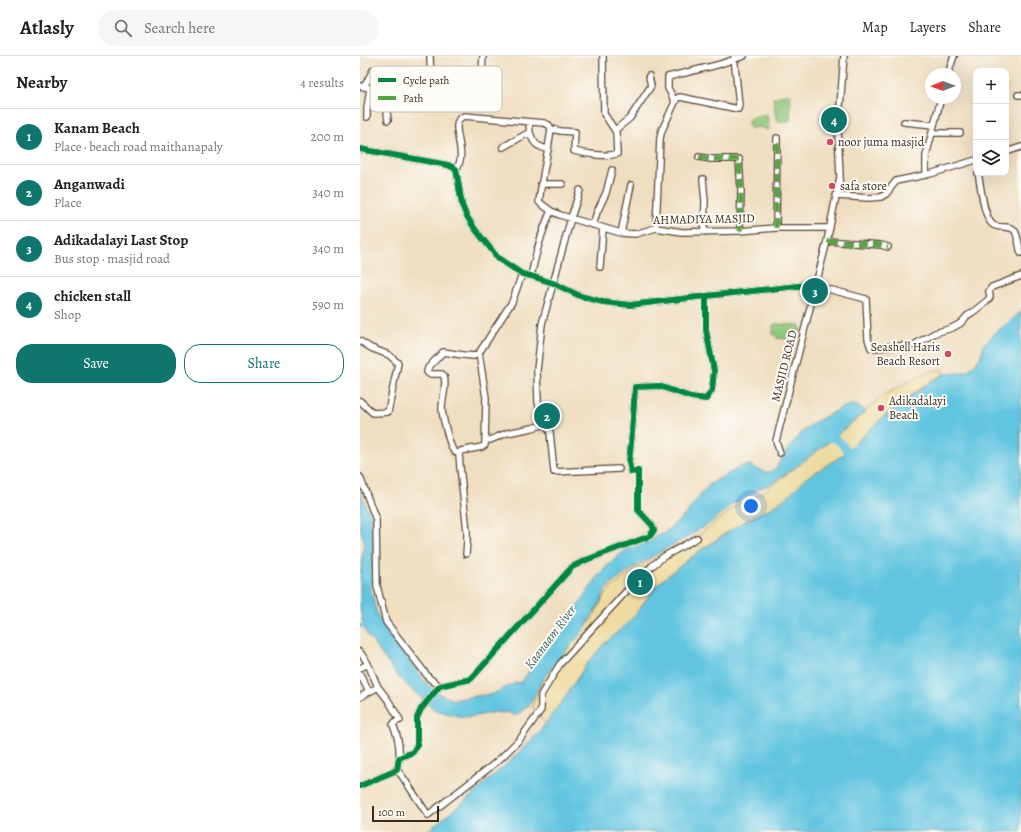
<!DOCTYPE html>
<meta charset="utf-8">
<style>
body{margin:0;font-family:Alegreya,serif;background:#f6f6f6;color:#202124}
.controls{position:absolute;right:12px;top:12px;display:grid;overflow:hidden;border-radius:8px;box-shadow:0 4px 16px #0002}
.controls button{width:36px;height:36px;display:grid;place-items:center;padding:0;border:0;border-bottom:1px solid #e0e0e0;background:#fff;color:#202124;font:20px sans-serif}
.compass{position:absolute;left:565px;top:12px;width:36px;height:36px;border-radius:50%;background:#fff;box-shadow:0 4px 16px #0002;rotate:269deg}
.scale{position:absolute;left:12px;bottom:10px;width:67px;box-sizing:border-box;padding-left:4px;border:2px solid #3b2a1e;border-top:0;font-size:11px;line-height:14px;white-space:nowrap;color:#3b2a1e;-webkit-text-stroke:3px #fdfcf7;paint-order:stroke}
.you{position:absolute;left:391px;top:450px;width:14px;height:14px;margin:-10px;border:3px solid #fff;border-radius:50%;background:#1a73e8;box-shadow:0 0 0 6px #1a73e833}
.badge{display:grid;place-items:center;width:26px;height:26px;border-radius:50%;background:#0f766e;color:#fff;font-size:13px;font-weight:700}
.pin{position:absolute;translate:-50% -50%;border:2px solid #fff;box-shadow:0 1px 4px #0006}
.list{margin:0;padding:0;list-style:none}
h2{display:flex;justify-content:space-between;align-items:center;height:52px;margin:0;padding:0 16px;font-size:17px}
h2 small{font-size:13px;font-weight:400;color:#757577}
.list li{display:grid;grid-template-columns:26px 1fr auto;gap:12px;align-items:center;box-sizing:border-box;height:56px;padding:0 16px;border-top:1px solid #e0e0e0}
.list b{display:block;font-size:15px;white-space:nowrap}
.list p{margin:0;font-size:13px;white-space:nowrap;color:#757577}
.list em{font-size:13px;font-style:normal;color:#757577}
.actions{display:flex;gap:8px;padding:12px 16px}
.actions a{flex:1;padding:9px 0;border:1px solid #0f766e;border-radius:16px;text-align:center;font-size:14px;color:#0f766e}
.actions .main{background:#0f766e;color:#fff}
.icon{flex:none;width:22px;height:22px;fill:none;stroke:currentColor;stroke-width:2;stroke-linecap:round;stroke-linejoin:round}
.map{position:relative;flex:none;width:661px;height:776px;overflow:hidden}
header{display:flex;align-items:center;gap:24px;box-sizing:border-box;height:56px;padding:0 20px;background:#fff;border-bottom:1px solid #e0e0e0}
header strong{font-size:19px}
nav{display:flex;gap:22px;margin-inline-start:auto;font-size:14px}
.search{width:280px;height:36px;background:#f6f6f6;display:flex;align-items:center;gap:10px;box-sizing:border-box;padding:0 14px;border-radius:16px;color:#757577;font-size:15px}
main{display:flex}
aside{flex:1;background:#fff}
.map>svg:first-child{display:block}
</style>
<header>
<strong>Atlasly</strong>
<div class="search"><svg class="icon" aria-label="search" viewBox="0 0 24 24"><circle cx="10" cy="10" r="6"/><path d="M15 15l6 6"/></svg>Search here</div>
<nav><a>Map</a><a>Layers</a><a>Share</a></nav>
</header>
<main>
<aside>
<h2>Nearby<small>4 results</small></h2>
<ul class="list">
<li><span class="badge">1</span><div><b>Kanam Beach</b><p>Place · beach road maithanapaly</p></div><em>200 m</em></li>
<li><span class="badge">2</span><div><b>Anganwadi</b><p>Place</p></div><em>340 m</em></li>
<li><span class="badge">3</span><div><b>Adikadalayi Last Stop</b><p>Bus stop · masjid road</p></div><em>340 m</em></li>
<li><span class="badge">4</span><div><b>chicken stall</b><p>Shop</p></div><em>590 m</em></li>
</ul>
<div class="actions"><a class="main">Save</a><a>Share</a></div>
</aside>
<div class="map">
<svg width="661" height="776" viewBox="0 0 661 776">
<rect width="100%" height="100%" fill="#fdfcf7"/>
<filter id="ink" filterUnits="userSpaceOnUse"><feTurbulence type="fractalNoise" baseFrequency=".025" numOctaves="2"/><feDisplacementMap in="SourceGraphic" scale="8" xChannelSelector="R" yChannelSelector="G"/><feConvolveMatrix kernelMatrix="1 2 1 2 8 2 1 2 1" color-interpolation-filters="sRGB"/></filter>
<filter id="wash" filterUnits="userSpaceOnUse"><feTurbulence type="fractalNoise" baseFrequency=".012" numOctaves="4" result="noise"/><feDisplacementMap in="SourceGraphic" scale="16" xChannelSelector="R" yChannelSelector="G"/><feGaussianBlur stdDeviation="0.9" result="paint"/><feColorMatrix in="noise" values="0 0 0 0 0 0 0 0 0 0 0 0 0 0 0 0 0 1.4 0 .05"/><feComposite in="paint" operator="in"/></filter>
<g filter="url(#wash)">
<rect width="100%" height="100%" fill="#f0dec0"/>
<path fill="#8fc77a" stroke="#65784c" d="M428,38H431V39L430,64C426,67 420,67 416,63L413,42Z
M405,58L407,59L409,73L407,74C407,74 401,71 400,71C393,71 388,76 388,64L393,61Z
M415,268L439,269L441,272L439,280L435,283H427L417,282L413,278V269Z"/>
<path fill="#eeda9e" stroke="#94825e" d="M582,313L584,318C550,336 521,363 493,389L488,396L446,422L428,440L413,451L380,468L338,496L305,522L297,529L271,564L244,588L226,609L206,640L185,668L172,650L184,621L233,562L243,542L251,532L278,511L335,482L379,448L402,437L474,382L484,367L496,365L517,343L566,316Z"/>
<path fill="#62c5e0" stroke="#4e787f" d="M661,256V776H66L111,740L153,702L180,675L206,640L226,609L244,588L271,564L297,529L305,522L338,496L380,468L413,451L428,440L446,422L488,396L493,389L525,360L537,350L573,324L584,318L600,317L607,315L614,309L620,302L624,288L633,279Z
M491,349L497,350L506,355L470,385L433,413L412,427L398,433L390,439L372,448L353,465L329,480L281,507L255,525L246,533L241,545L223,575L184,621L169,649L158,658L154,660L148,656L140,657L135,656L116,660L102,661L75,654L59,640L39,622L6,577L1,558L0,550V523L4,485L0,472V434L11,463L14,508L12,523L11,535L17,558L30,581L58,615L64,625L80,638L94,644L109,641L133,638L155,627L162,626L177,603L198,580L238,520L250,507L266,494L288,486L304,477L326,458L338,442L350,428L382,410L390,409L404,416H410L416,412L425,397L441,377L453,367L481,352Z"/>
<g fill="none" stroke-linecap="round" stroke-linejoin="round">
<path stroke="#62c5e0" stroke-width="4.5" d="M0,570L8,567"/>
<path stroke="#62c5e0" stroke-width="8" d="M463,381C479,382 479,384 488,396"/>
</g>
</g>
<g filter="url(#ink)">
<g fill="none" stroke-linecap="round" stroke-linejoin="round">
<g stroke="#564536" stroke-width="8">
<path id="minor" d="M70,0L71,31
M588,18L594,0
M0,30L10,32L7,53V61
M4,31L13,14
M10,32L18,36L24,35L28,64
M121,33L123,0
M24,36L36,35
M658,39H661
M315,46L308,32V21L357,9L384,0
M170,66C168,73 171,83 176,88C179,91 185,92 188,94
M544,66L574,69
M191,73C188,97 182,121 179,146L191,155L200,159L261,177L275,178L296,172L322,176L380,175L416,172H470
M255,74L270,62L291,30L289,20
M572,77H600
M143,91L170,76
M0,93L88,109L96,113L102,149L106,159L115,173L138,202L162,218L171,220L193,227L220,240L243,246L270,249L346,240L456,228
M646,96L661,91
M339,101L351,103H379L381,135L380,175
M96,113C110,97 86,66 104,60L184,67L189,69L191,73L201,75L215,76L214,95C225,98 246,101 257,98L256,76L244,58L243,0
M618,117C621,130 623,159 632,168C638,174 650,168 655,175C658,181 659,190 661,197
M566,119V100L581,42
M343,123L345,145L344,176
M181,128H202
M220,134L211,162L182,268L177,314L178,346L183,365L186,368L190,376L194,416L259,413
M476,140L509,142L521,141L526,138L536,125L570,118L616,104
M233,169L237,156L246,137L252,114
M296,172L300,82L302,74L317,42L320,41L378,53L379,49L374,0
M416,172L417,82
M261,177L271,129
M467,185L521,189L528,191
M240,211L243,172
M171,220C176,197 181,176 191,155
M456,228L460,231L506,243L508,283L511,292L554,289L575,277L592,272L601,267L607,260L613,256L628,244L630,241L629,235L632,231L661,220
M0,285L11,292L29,299L38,307L28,356L13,357L0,345
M125,384H130L147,377L172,372L186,368
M420,397L416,385L467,185L480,121L478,75L484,0
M99,398C97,397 95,396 94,395C90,392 82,359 82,353C82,342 87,331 84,320L82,318H69L67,316L68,312L83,296L103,299L114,300L119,297
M0,421L16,464L17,530L26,566L69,622L80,630
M106,498L107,485V475L100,411L99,398L101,395L122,391L125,389L126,342L119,297L152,246L162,218
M0,596L7,606L18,631
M0,612L8,608
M0,618L9,636
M0,641L18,631L28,644L40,664L35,666L33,669C38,680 40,690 39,702
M37,714L42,720L68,759L129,712L142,701L160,683L181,654V639L200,608L271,530L292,510L303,501L337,482
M0,730L37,714L39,702L53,696L57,689V662L61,653L78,632L80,630L111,623L212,511L226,504L290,480L294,474L292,469L278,454V415L271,416L269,406L272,377L275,331L299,330L331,341L346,343L352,334L354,315L346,274V240"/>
</g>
<use href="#minor" stroke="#fff" stroke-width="5.5"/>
<path stroke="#54a441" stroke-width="5" stroke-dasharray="10 5" stroke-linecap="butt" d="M339,101L351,103H379L381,135L380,175
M416,172L417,82
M467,185L521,189L528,191"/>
<g stroke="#fdfcf7" stroke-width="8">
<path id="cycleway" d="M0,93L88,109L96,113L102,149L106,159L115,173L138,202L162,218L171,220L193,227L220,240L243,246L270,249L346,240L456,228
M0,730L37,714L39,702L53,696L57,689V662L61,653L78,632L80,630L111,623L212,511L226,504L290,480L294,474L292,469L278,454V415L271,416L269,406L272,377L275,331L299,330L331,341L346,343L352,334L354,315L346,274V240"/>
</g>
<use href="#cycleway" stroke="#00873e" stroke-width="6"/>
</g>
</g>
<g fill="#d1495b" stroke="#fdfcf7" stroke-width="1.5">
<circle cx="470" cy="86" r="4"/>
<circle cx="472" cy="130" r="4"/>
<circle cx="588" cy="298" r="4"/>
<circle cx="521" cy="352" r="4"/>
</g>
<g text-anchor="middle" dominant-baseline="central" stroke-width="4" stroke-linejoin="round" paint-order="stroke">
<g font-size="12" fill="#3b2a1e" stroke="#fdfcf7" text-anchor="start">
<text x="478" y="86">noor juma masjid</text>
<text x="480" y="130">safa store</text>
<text x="580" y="291" text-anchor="end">Seashell Haris<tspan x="580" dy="14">Beach Resort</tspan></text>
<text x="529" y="345">Adikadalayi<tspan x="529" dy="14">Beach</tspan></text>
</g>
<g font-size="12" fill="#3b2a1e" stroke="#fdfcf7">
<text transform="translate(344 163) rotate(-1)">AHMADIYA MASJID</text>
<text transform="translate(424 310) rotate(-76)">MASJID ROAD</text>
</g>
<g font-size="13" font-style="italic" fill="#496062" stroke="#fdfcf7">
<text transform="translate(190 581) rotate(-53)">Kaanaam River</text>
</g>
</g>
<rect x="10" y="10" width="132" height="46" rx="6" fill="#fdfcf7" stroke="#c3bdb6" stroke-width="1"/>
<rect x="18" y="22" width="18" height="4" fill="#00873e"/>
<rect x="18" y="40" width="18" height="4" fill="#54a441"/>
<g font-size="11" fill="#3b2a1e">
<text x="43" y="28">Cycle path</text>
<text x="43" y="46">Path</text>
</g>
</svg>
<div class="controls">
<button>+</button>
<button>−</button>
<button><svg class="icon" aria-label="layers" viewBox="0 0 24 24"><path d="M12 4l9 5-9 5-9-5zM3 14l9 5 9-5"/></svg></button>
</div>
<svg class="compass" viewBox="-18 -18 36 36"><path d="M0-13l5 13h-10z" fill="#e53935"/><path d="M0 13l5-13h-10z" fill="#757577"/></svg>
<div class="scale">100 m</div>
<div class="you"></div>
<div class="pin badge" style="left:280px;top:526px">1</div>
<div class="pin badge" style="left:187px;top:360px">2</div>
<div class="pin badge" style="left:455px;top:235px">3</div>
<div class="pin badge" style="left:474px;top:64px">4</div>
</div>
</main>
